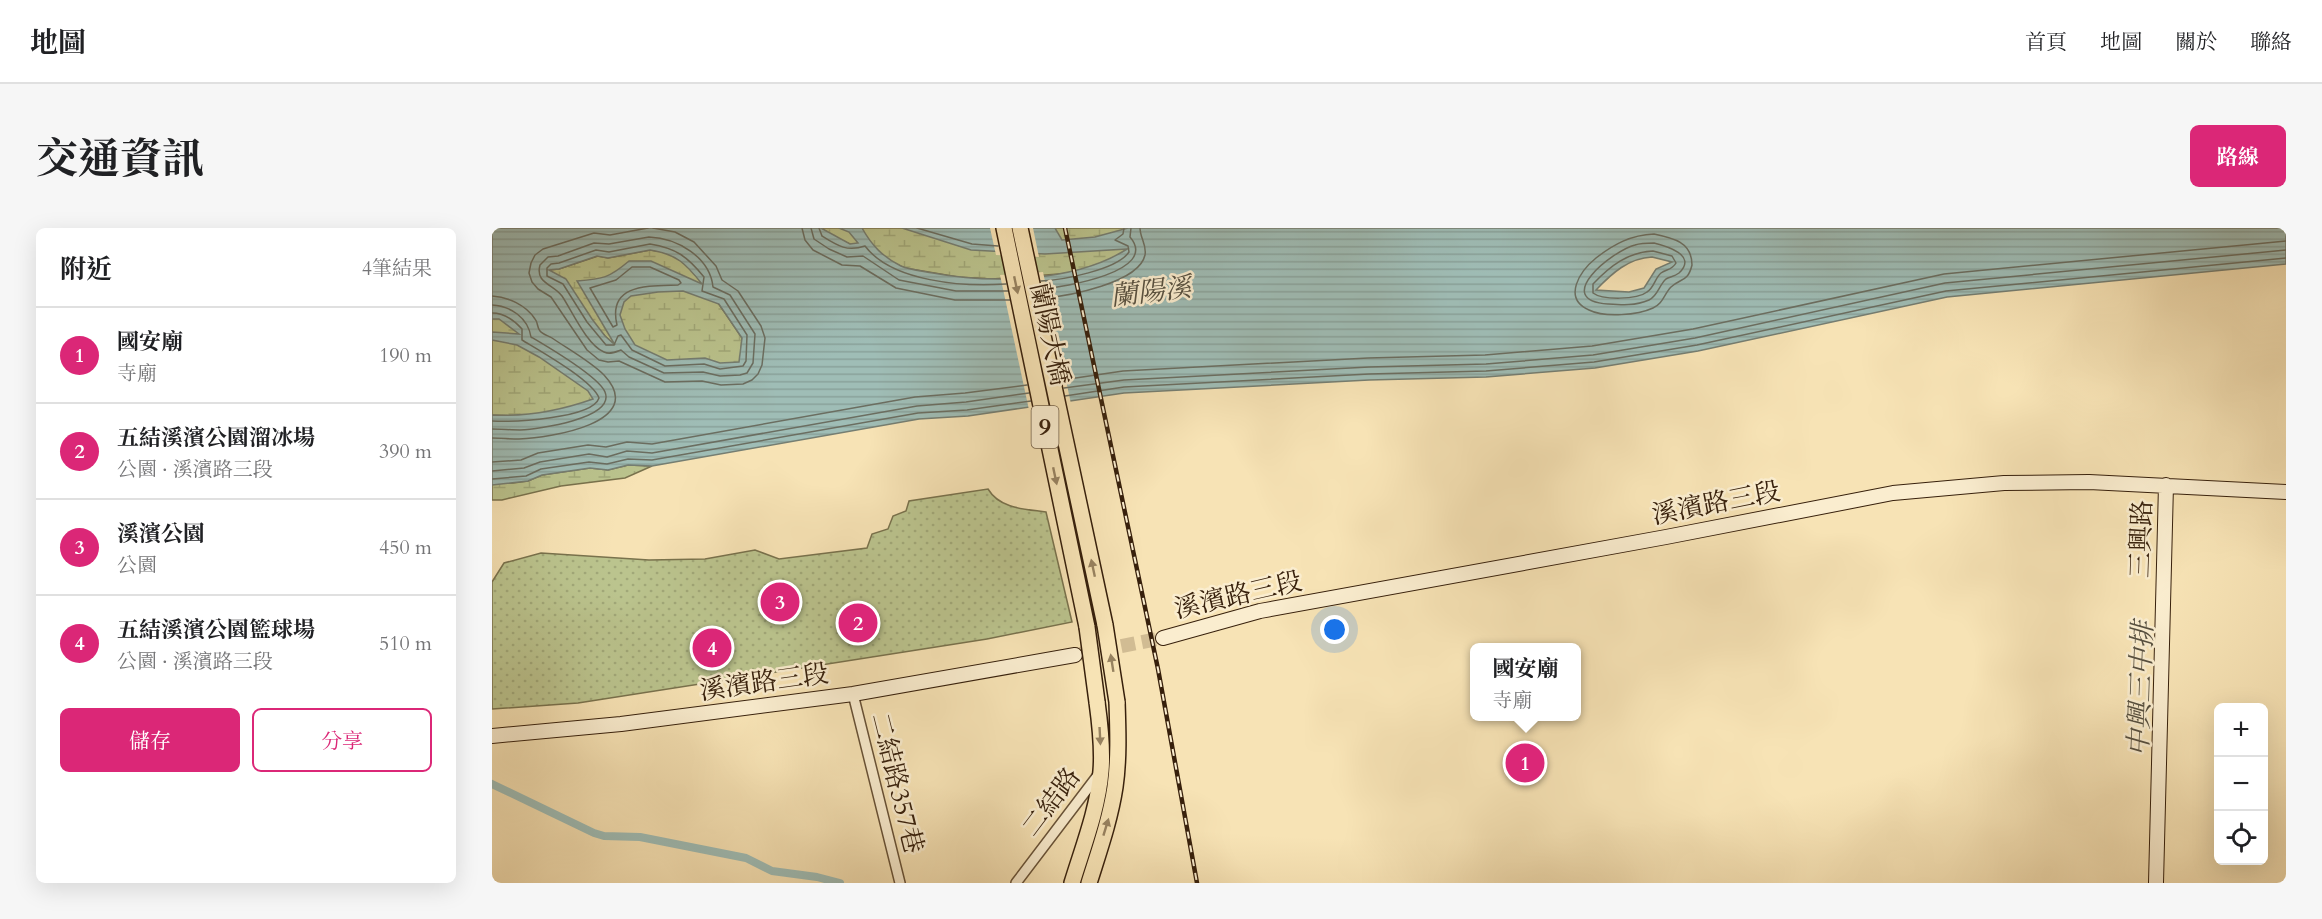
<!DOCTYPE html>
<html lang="zh-TW">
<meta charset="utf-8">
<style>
body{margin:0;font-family:Cardo,"Noto Serif TC",serif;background:#f6f6f6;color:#202124}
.controls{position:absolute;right:18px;bottom:18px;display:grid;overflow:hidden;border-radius:9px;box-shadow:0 6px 24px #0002}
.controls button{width:54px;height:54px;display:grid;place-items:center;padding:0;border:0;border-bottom:2px solid #e0e0e0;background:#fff;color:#202124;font:30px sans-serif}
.you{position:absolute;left:843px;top:402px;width:21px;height:21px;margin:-15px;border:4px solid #fff;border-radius:50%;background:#1a73e8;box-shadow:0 0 0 9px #1a73e833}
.badge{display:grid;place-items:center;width:39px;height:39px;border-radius:50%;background:#db2777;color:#fff;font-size:20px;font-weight:700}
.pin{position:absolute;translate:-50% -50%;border:3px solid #fff;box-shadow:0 2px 6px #0006}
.popup{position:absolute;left:978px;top:415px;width:111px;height:78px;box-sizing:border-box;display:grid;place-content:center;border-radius:9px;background:#fff;filter:drop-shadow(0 2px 4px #0005);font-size:20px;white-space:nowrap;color:#757577}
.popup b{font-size:22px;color:#202124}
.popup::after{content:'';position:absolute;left:50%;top:100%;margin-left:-12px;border:12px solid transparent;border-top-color:#fff}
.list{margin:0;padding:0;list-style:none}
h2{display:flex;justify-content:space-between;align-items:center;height:78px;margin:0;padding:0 24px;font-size:26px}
h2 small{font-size:20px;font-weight:400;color:#757577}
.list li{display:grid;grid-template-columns:39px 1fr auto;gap:18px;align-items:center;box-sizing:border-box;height:96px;padding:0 24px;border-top:2px solid #e0e0e0}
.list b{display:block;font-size:22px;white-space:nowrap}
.list p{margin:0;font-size:20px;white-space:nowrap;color:#757577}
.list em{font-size:20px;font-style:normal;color:#757577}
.actions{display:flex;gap:12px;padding:18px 24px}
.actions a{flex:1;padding:14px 0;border:2px solid #db2777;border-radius:9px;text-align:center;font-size:21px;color:#db2777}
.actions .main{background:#db2777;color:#fff}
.icon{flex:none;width:33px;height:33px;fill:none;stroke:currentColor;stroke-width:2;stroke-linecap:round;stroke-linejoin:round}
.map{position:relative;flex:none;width:1794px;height:655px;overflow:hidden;border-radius:9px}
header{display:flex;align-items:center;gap:36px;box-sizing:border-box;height:84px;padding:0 30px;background:#fff;border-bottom:2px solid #e0e0e0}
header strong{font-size:28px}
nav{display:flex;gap:33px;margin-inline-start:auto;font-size:21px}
.intro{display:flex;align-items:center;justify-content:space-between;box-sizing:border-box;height:144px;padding:0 36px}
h1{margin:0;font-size:42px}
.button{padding:15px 27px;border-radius:9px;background:#db2777;color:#fff;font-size:21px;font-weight:700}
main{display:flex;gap:36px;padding:0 36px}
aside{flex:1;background:#fff;border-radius:9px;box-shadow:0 6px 24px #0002}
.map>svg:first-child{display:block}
</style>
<header>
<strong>地圖</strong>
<nav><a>首頁</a><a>地圖</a><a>關於</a><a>聯絡</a></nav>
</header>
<div class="intro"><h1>交通資訊</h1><a class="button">路線</a></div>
<main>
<aside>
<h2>附近<small>4筆結果</small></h2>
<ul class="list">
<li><span class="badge">1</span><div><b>國安廟</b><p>寺廟</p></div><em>190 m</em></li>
<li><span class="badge">2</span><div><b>五結溪濱公園溜冰場</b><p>公園 · 溪濱路三段</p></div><em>390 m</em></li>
<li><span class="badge">3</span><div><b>溪濱公園</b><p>公園</p></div><em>450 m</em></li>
<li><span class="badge">4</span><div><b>五結溪濱公園籃球場</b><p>公園 · 溪濱路三段</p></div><em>510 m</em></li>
</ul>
<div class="actions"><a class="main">儲存</a><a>分享</a></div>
</aside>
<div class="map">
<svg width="1794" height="655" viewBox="0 0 1794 655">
<defs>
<pattern id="green-dots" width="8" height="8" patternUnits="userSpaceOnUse" patternTransform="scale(1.5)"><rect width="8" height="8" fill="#bbc48e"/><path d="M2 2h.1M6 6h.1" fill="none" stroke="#a1a879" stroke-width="1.8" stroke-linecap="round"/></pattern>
<pattern id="wetland-marsh" width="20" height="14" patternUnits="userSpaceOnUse" patternTransform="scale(1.5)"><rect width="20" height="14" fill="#bbc48e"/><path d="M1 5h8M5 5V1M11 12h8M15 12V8" fill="none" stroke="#a1a879"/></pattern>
<pattern id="water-rules" width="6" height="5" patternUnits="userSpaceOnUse" patternTransform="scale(1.5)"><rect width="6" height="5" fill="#9fbdb6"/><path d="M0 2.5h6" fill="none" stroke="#8aa29b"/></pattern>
</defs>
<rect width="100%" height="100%" fill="#f7e3b5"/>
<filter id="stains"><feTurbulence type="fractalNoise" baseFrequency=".00333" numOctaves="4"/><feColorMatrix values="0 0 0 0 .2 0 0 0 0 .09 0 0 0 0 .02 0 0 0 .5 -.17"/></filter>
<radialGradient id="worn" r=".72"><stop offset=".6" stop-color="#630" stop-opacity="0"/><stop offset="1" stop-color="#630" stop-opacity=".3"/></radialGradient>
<path fill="url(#green-dots)" stroke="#79724d" stroke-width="1.5" d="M496,261C508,281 533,281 554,284L580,394L495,411L86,475L0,481V354L12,335L49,325L157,332L213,331L263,322L287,331L375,320L380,306L396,301L401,288L414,283L417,273Z"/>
<path fill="url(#wetland-marsh)" stroke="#79724d" stroke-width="1.5" d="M329,0H718L606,43L500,51L466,49L413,40L344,10Z
M158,22C164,23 171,23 177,26C202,35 235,88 250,110L248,134L236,145L175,136L125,119L113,108L55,42L67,41L106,28L116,30Z
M0,54L119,183L28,188L0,187Z
M136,237L160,238L133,250L69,258L10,272H0V255H21L36,253L50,247L98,240L116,242Z"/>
<path fill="url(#water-rules)" stroke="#757e72" stroke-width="1.5" fill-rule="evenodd" d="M0,0H329L358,16L366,15L357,4L347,0H370C380,18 391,29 409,38C418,42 431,43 441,45C499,56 584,54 635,21L553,26L479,22L410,0H563L570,12L603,9L636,0H1794V36L1455,69L1206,123L1103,140L994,149L877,152L632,165L476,188L427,191L160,238L136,237L116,242L98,240L50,247L36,253L0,257V187C36,189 67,183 101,171L96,163L47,129L25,117L0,112V104L27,106L7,91H0ZM158,22C185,26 194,36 210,56L159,33H137C117,50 111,51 85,53L123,117L113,108L100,91L74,51L57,42L67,41L105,28L116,30ZM1160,29L1180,34L1164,41L1152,60L1137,64L1104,62C1120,45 1137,30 1160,29ZM191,63L227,76L250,110L247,134L228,135L213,130L175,132L143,117L133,101L128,87L132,74L139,68L166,64Z"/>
<path fill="#f7e3b5" d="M498,0H541L547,29L504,27Z
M551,44L579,176L537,182L508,47Z"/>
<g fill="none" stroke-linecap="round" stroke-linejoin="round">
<path stroke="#6b6e61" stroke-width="1.5" d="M156,0L118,7L102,5L51,21L43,27L39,35L37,45L40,54L46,61L59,69L95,122L107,132L116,134L127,133L173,154L210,153L229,157L251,156L260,152L266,146L270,137L273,110L269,98L246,63L230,52L224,38L202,14L183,4L161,0
M310,0L313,12L321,22L350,37L368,38L404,60L463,72H518
M319,0L322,11L337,21L355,29L371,28L407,52L464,63H516
M327,0L330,8C346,18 355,24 373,18C400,54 472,59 514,56
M425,0L480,16L506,18
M1162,6C1181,10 1200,14 1200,37C1196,54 1189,50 1179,59C1172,66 1171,76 1161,80C1146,87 1113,90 1097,82C1070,70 1088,43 1104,30C1122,16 1139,7 1162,6Z
M157,9C185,10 218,29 221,59L238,67L263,106L261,135L255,145L248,147L228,148L211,144L172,145L137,129L129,122C124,124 118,127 112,124C95,117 80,83 70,68C61,56 43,55 48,37L56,29L66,28L102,15L117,16Z
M1162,15C1174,18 1206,27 1187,45C1183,48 1178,49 1174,51C1167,57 1166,68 1157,72C1143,78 1130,77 1116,76C1059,72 1120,23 1143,17C1149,15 1156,15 1162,15Z
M158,16C184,20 196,29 212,49L210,63L232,71L255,107L254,133L251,138L228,141L212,136L173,138L140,122L129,107L126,108L122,117H114L95,94L71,56L55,48V40L59,36L67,35L104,22L117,24Z
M1161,23L1180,28L1184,35C1180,42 1175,41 1169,45C1163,50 1162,60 1155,64C1145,72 1110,72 1101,65V56C1118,38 1136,24 1161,23Z
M140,39H158L187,52L189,55L186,57C158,58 115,55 125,97L121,99L98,60L124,52Z
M549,53C570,52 625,42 637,24L636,18L623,12L631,6L632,0
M550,61C571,59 668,44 638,9L639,0
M0,68C16,69 34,77 43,91C46,94 45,100 48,103C50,106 57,108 60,110C76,121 98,133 112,147C157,195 57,210 27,211C18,211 9,210 0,210
M552,70C576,68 647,55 653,27C655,17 648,10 648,0
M0,77C19,78 36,90 39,109C56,119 106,148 113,164C124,191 45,201 28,202C19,202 9,201 0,201
M0,85C12,85 22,92 30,101V112C48,123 100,152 107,170C100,191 20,194 0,193
M570,152L631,143L876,130L993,127L1100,118L1201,101L1452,46L1794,13
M572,160L632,152L877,139L994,136L1101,127L1203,110L1453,55L1794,22
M573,168L632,159L877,146L994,143L1102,134L1205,117L1454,63L1794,30
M0,234L29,232L46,225L96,217L114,219L135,214L160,216L423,169L473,165L535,157
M0,243L32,240L48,234L97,226L115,229L135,223L160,225L425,178L474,174L537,165
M0,251L34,248L49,241L97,234L115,236L136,231L160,232L426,185L475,182L539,173"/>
<path stroke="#9fbdb6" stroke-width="8" d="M0,556L102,605L112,608L148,609L254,630L280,643L325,649L348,655"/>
<path stroke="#d1bc93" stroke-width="14" stroke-dasharray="14 7" stroke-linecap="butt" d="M588,426L671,410"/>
<g stroke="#675136" stroke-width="12">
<path id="street" d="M361,466L408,655
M524,655L606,547"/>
</g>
<g stroke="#37200c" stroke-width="16">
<path id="secondary" d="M671,410L768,383L1174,309L1401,265L1512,255L1597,254L1794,264
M0,508L129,496L361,466L583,427
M1664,655L1674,257"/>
</g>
<g stroke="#37200c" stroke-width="18">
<path id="primary" d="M512,0L595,399
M528,0L613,397
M580,655C591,619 606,581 609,543C611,520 608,496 605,474
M597,655C607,623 618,592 623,559C627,531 626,503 625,474"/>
</g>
<use href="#street" stroke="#faedcf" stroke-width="9"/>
<use href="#secondary" stroke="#faedcf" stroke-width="14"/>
<use href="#primary" stroke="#f7e3b5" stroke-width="15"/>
<g stroke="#37200c" stroke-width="4.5">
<path id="rail" d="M573,0L666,441L705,655"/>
</g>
<use href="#rail" stroke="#faedcf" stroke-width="2" stroke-dasharray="7" stroke-linecap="butt"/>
<g stroke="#37200c" stroke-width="18" stroke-linecap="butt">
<path id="primary-bridge" d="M613,397L625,474
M595,399L605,474"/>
</g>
<use href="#primary-bridge" stroke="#f7e3b5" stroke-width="15"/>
</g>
<defs><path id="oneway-solid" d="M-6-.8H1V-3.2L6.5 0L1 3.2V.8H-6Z" transform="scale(1.5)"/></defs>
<g fill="#978260">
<use href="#oneway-solid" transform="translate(524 57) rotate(78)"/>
<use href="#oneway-solid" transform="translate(563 248) rotate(78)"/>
<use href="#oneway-solid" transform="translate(601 340) rotate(-102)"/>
<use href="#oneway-solid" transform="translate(620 435) rotate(-99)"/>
<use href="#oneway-solid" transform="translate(608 508) rotate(87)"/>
<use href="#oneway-solid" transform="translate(614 599) rotate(-73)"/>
</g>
<g text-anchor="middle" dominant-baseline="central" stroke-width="5" stroke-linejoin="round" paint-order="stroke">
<rect fill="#faedcf" stroke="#725e46" stroke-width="1.5" x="539.5" y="178" width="27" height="42" rx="4.5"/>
<g font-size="24" font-weight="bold" fill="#37200c">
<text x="553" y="199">9</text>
</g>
<g font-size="26" fill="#37200c" stroke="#faedcf">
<text transform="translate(558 106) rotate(78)">蘭陽大橋</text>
<text transform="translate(1224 275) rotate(-11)">溪濱路三段</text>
<text transform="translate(1649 311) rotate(-88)">三興路</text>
<text transform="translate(746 367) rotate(-13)">溪濱路三段</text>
<text transform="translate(272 454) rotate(-8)">溪濱路三段</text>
<text transform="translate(405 555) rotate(76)">二結路357巷</text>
<text transform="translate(559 574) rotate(-53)">二結路</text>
</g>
<g font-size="27" font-style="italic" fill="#564f3f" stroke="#faedcf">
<text transform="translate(659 64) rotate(-7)">蘭陽溪</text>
<text transform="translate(1649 461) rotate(-88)">中興三中排</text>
</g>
</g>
<rect width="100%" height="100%" filter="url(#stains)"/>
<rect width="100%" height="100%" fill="url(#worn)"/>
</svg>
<div class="controls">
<button>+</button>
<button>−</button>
<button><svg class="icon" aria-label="locate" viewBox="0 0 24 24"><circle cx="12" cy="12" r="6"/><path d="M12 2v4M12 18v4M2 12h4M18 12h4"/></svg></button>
</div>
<div class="you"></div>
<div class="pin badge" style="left:1033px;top:535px">1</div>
<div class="popup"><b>國安廟</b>寺廟</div>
<div class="pin badge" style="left:366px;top:395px">2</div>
<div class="pin badge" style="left:288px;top:374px">3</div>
<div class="pin badge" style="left:220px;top:420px">4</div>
</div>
</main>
